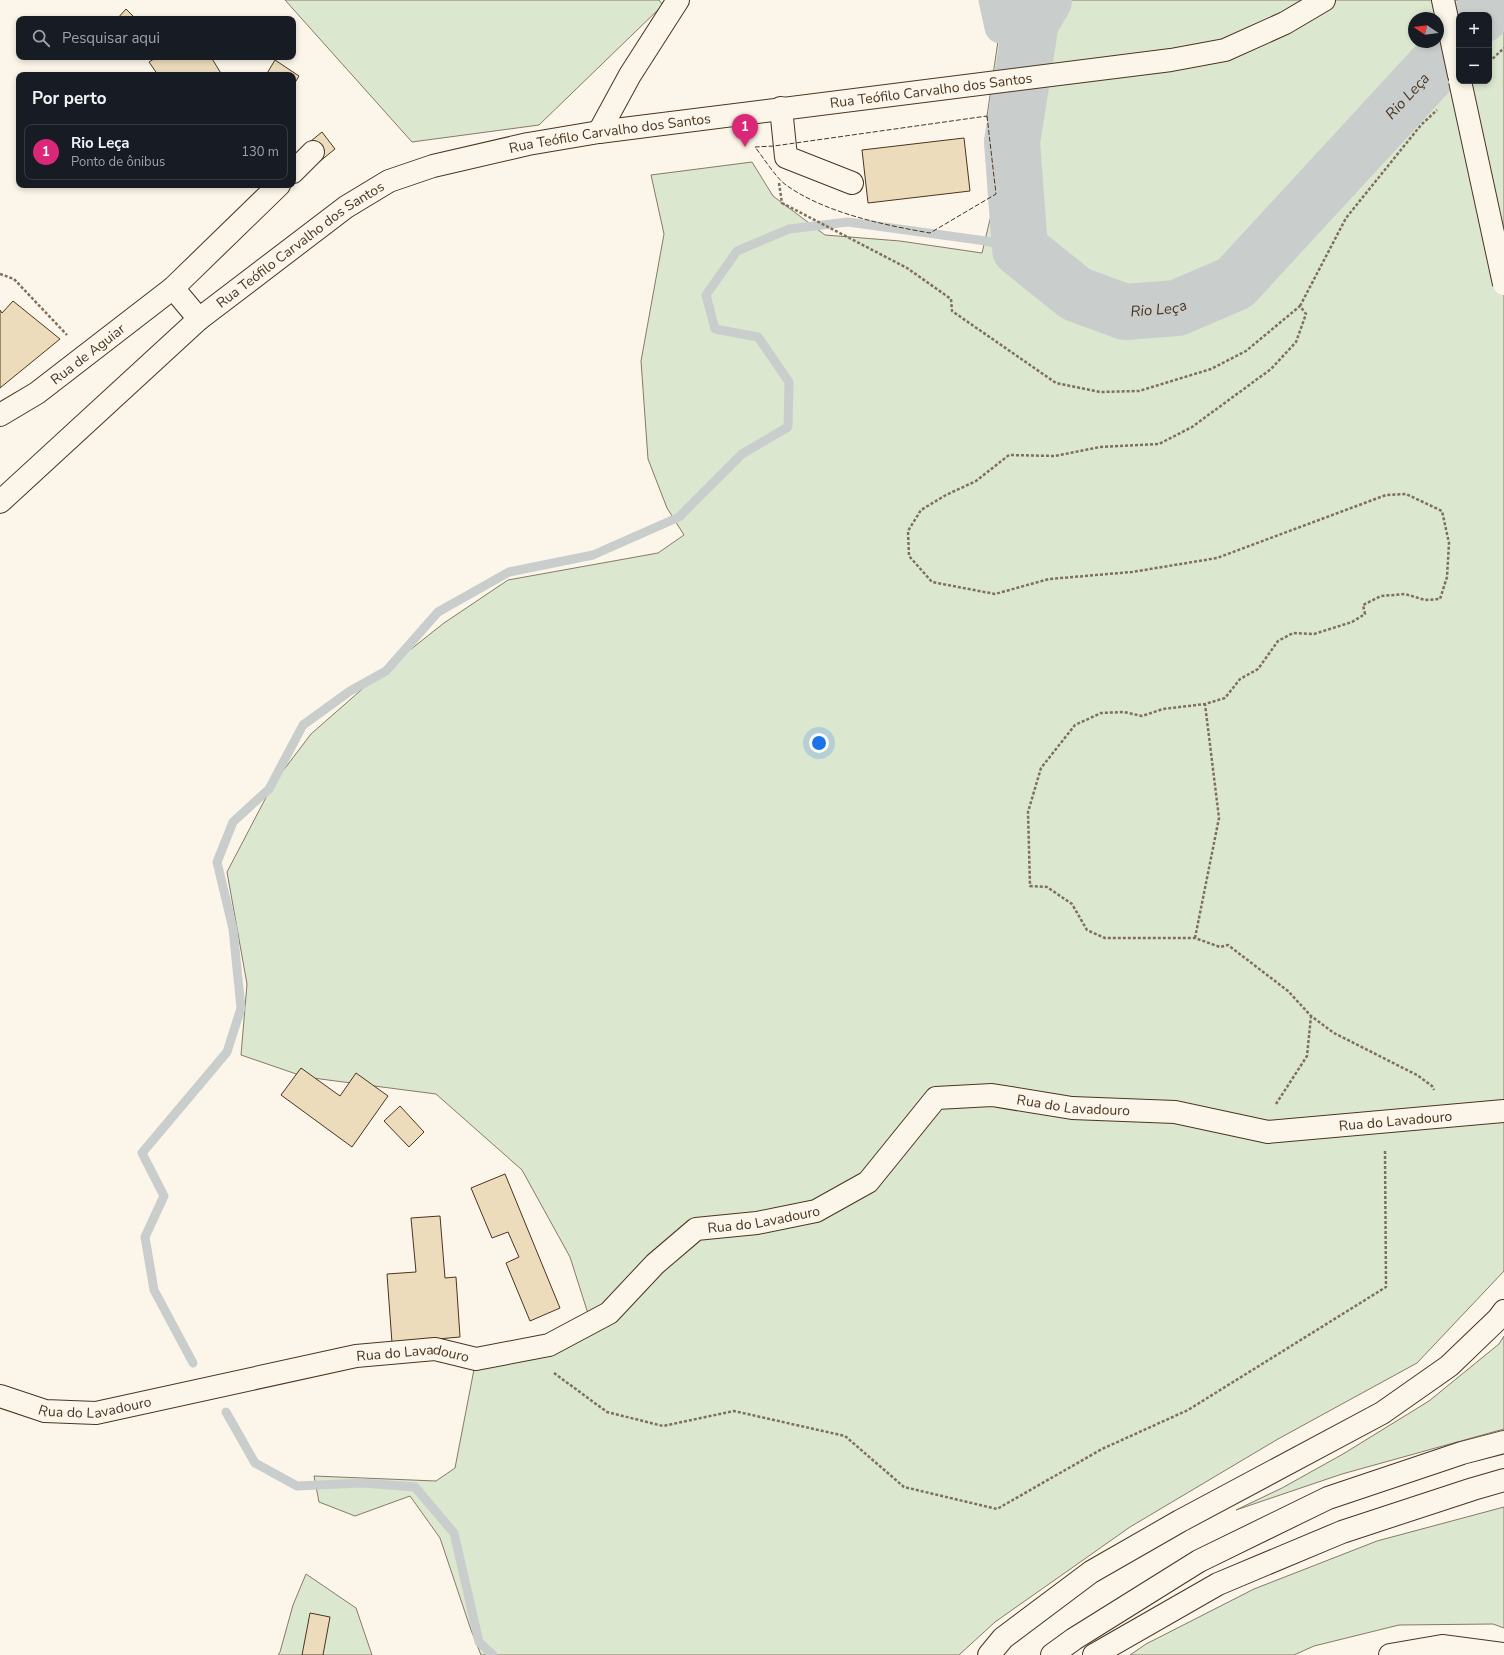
<!DOCTYPE html>
<html lang="pt">
<meta charset="utf-8">
<style>
body{margin:0;font-family:"Nunito Sans",sans-serif;background:#242831;color:#f1f3f6}
.controls{position:absolute;right:12px;top:12px;display:grid;overflow:hidden;border-radius:8px;box-shadow:0 2px 6px #0003}
.controls button{width:36px;height:36px;display:grid;place-items:center;padding:0;border:0;border-bottom:1px solid #363941;background:#171b24;color:#f1f3f6;font:20px sans-serif}
.compass{position:absolute;left:1408px;top:12px;width:36px;height:36px;border-radius:50%;background:#171b24;box-shadow:0 2px 6px #0003;rotate:283deg}
.you{position:absolute;left:819px;top:743px;width:14px;height:14px;margin:-10px;border:3px solid #fff;border-radius:50%;background:#1a73e8;box-shadow:0 0 0 6px #1a73e833}
.badge{display:grid;place-items:center;width:26px;height:26px;border-radius:50%;background:#db2777;color:#fff;font-size:13px;font-weight:700}
.pin{position:absolute;translate:-50% -33px;filter:drop-shadow(0 1px 2px #0008)}
.pin::after{content:'';position:absolute;top:21px;width:14px;height:12px;background:inherit;clip-path:polygon(0 0,100% 0,50% 100%)}
.list{margin:0;padding:0;list-style:none}
h2{display:flex;justify-content:space-between;align-items:center;height:52px;margin:0;padding:0 16px;font-size:17px}
h2 small{font-size:13px;font-weight:400;color:#9ea1a6}
.list li{display:grid;grid-template-columns:26px 1fr auto;gap:12px;align-items:center;box-sizing:border-box;height:56px;margin:0 8px 8px;padding:0 8px;border:1px solid #363941;border-radius:8px}
.list b{display:block;font-size:15px;white-space:nowrap}
.list p{margin:0;font-size:13px;white-space:nowrap;color:#9ea1a6}
.list em{font-size:13px;font-style:normal;color:#9ea1a6}
.icon{flex:none;width:22px;height:22px;fill:none;stroke:currentColor;stroke-width:2;stroke-linecap:round;stroke-linejoin:round}
.map{position:relative;flex:none;width:1504px;height:1655px;overflow:hidden}
.search{position:absolute;background:#171b24;box-shadow:0 2px 6px #0003;left:16px;top:16px;width:280px;height:44px;display:flex;align-items:center;gap:10px;box-sizing:border-box;padding:0 14px;border-radius:8px;color:#9ea1a6;font-size:15px}
.panel{position:absolute;background:#171b24;box-shadow:0 2px 6px #0003;left:16px;top:72px;width:280px;height:116px;border-radius:8px}
.map>svg:first-child{display:block}
</style>
<div class="map">
<svg width="1504" height="1655" viewBox="0 0 1504 1655">
<rect width="100%" height="100%" fill="#fbf6e9"/>
<path fill="#dce7d0" stroke="#887966" fill-rule="evenodd" d="M285,0H659L663,5L539,125L412,142Z
M1004,0H1493L1502,24L1496,0H1504V1271L1417,1363L1278,1439L1130,1527L995,1622L959,1655H481L471,1630L440,1538L410,1496L355,1516L319,1502L314,1476L436,1481L455,1468L476,1359L591,1323L570,1257L522,1170L436,1094L305,1077L241,1055L247,984L227,872L273,784L311,734L377,676L444,623L508,580L658,553L684,535L667,508L648,459L641,361L664,234L651,175L752,162L773,196L825,235L900,241L982,253L996,194L987,116ZM1459,15H1489V81H1459ZM1414,18H1438V42H1414Z
M1504,1336V1429L1342,1474L1236,1510L1282,1488L1343,1454L1429,1401L1499,1344Z
M1504,1507V1628L1493,1624L1399,1625L1314,1646L1294,1655H1130L1146,1644L1254,1589L1377,1541Z
M306,1574L356,1608L372,1655H278L280,1652L293,1605Z"/>
<g fill="none" stroke-linecap="round" stroke-linejoin="round">
<path stroke="#c9cecd" stroke-width="9" d="M193,1363L154,1290L145,1237L164,1196L142,1153L227,1052L241,1008L233,929L217,862L233,822L269,789L303,725L350,691L386,671L438,612L509,572L593,555L679,517L742,454L788,427L789,382L758,337L715,329L706,295L737,251L789,229L848,222L986,241L1020,249
M226,1412L255,1463L297,1486L362,1483L415,1487L454,1533L479,1642L493,1655"/>
<path stroke="#c9cecd" stroke-width="33" d="M995,0L1001,27L1031,22"/>
<g stroke="#c9cecd" stroke-width="56">
<path id="s1" d="M1044,0L1031,22L1012,142L1020,249L1076,294L1125,312L1177,308L1235,283L1459,40"/>
<path d="M1482,15L1496,0"/>
</g>
</g>
<path fill="#ecdcbc" stroke="#4a3520" d="M126,9L136,19H117Z
M157,57H211L222,75H158L149,62Z
M275,60L299,76L293,86V75H266Z
M322,132L335,149L314,166L301,149Z
M964,138L970,191L868,203L862,150Z
M13,301L60,339L0,388V310L2,313Z
M301,1068L340,1096L356,1073L388,1096L352,1147L281,1095Z
M400,1106L424,1132L409,1147L384,1121Z
M505,1174L560,1308L530,1321L506,1263L519,1257L508,1232L492,1238L471,1188Z
M440,1216L445,1278L456,1277L460,1337L392,1343L387,1274L416,1272L411,1218Z
M310,1613L330,1617L323,1655H302Z"/>
<g fill="none" stroke-linecap="round" stroke-linejoin="round">
<g stroke="#4a3520" stroke-width="24">
<g id="minor">
<path d="M781,108L786,157L852,183"/>
<path d="M599,132L630,75L678,0"/>
<path d="M293,172L313,152"/>
<path d="M173,288L199,319"/>
<path id="s2" d="M0,415L37,393L173,288L279,185"/>
<path id="s3" d="M0,1396L45,1411L96,1413L356,1356L435,1349L476,1359L549,1345L609,1313L655,1264L696,1229L757,1223L816,1211L868,1182L936,1098L992,1095L1072,1108L1175,1112L1268,1132L1504,1111"/>
<path d="M1052,1655L1074,1639L1199,1561L1328,1498L1462,1453L1504,1442"/>
<path d="M1390,1655L1442,1646L1504,1654"/>
</g>
</g>
<g stroke="#4a3520" stroke-width="24">
<g id="major">
<path id="s4" d="M0,502L199,319L346,207L389,181L433,166L528,144L599,132L1171,60L1225,50L1285,23L1324,0"/>
</g>
</g>
<g stroke="#4a3520" stroke-width="24">
<path id="highway" d="M1443,0L1459,75
M989,1655L1003,1638L1091,1572L1180,1521L1382,1413L1449,1366L1498,1319L1504,1311
M1094,1655L1218,1584L1342,1532L1473,1489L1504,1480"/>
</g>
<path stroke="#7f6f5c" stroke-width="2.5" stroke-dasharray="3 2" stroke-linecap="butt" d="M1489,62L1504,48
M779,183L782,203L907,268L951,299L952,311L1056,383L1100,392L1139,391L1211,369L1246,351L1300,306L1306,314L1296,342L1271,369L1192,427L1159,444L1100,447L1055,456L1009,455L976,481L946,495L921,510L908,531L909,556L932,582L995,594L1049,579L1132,572L1217,558L1386,495L1406,494L1442,511L1449,543L1447,577L1440,599L1425,600L1405,594L1381,596L1363,605L1365,614L1352,622L1314,634L1293,633L1278,641L1258,669L1240,679L1225,698L1205,704L1163,709L1142,716L1124,712L1101,713L1075,725L1041,768L1028,812L1030,886L1047,887L1072,904L1087,930L1105,938H1195L1220,947L1228,945L1288,991L1311,1016L1334,1033L1417,1075L1432,1086L1434,1090
M0,274L14,279L67,335
M1300,306L1346,218L1421,125L1437,110
M1195,938L1219,818L1205,704
M1276,1104L1307,1056L1311,1016
M554,1373L607,1412L663,1426L734,1411L845,1436L904,1487L997,1509L1102,1449L1188,1410L1386,1287L1385,1150"/>
<use href="#minor" stroke="#fbf6e9" stroke-width="22"/>
<use href="#major" stroke="#fbf6e9" stroke-width="22"/>
<use href="#highway" stroke="#fbf6e9" stroke-width="22"/>
<g stroke="#4a3520" stroke-width="24" stroke-linecap="butt">
<path id="highway-bridge" d="M1460,81L1504,284"/>
</g>
<use href="#highway-bridge" stroke="#fbf6e9" stroke-width="22"/>
<path stroke="#4a3520" stroke-width="1" stroke-dasharray="5 2" stroke-linecap="butt" d="M987,116L996,194L930,233C884,225 825,213 786,185C776,178 763,157 755,147L774,146Z"/>
</g>
<g text-anchor="middle" dominant-baseline="central" stroke-width="3" stroke-linejoin="round" paint-order="stroke">
<g font-size="14" fill="#4a3520" stroke="#fbf6e9">
<text stroke="none"><textPath href="#s4" startOffset="1056">Rua Teófilo Carvalho dos Santos</textPath></text>
<text stroke="none"><textPath href="#s4" startOffset="732">Rua Teófilo Carvalho dos Santos</textPath></text>
<text stroke="none"><textPath href="#s4" startOffset="396">Rua Teófilo Carvalho dos Santos</textPath></text>
<text stroke="none"><textPath href="#s2" startOffset="107">Rua de Aguiar</textPath></text>
<text stroke="none"><textPath href="#s3" startOffset="1177">Rua do Lavadouro</textPath></text>
<text stroke="none"><textPath href="#s3" startOffset="1502">Rua do Lavadouro</textPath></text>
<text stroke="none"><textPath href="#s3" startOffset="818">Rua do Lavadouro</textPath></text>
<text stroke="none"><textPath href="#s3" startOffset="422">Rua do Lavadouro</textPath></text>
<text stroke="none"><textPath href="#s3" startOffset="98">Rua do Lavadouro</textPath></text>
</g>
<g font-size="15" font-style="italic" fill="#4a3520" stroke="#fbf6e9">
<text stroke="none"><textPath href="#s1" startOffset="748">Rio Leça</textPath></text>
<text stroke="none"><textPath href="#s1" startOffset="412">Rio Leça</textPath></text>
</g>
</g>
</svg>
<div class="controls">
<button>+</button>
<button>−</button>
</div>
<svg class="compass" viewBox="-18 -18 36 36"><path d="M0-13l5 13h-10z" fill="#e53935"/><path d="M0 13l5-13h-10z" fill="#9ea1a6"/></svg>
<div class="you"></div>
<div class="pin badge" style="left:745px;top:147px">1</div>
<div class="search"><svg class="icon" aria-label="search" viewBox="0 0 24 24"><circle cx="10" cy="10" r="6"/><path d="M15 15l6 6"/></svg>Pesquisar aqui</div>
<section class="panel">
<h2>Por perto<small></small></h2>
<ul class="list">
<li><span class="badge">1</span><div><b>Rio Leça</b><p>Ponto de ônibus</p></div><em>130 m</em></li>
</ul>
</section>
</div>
